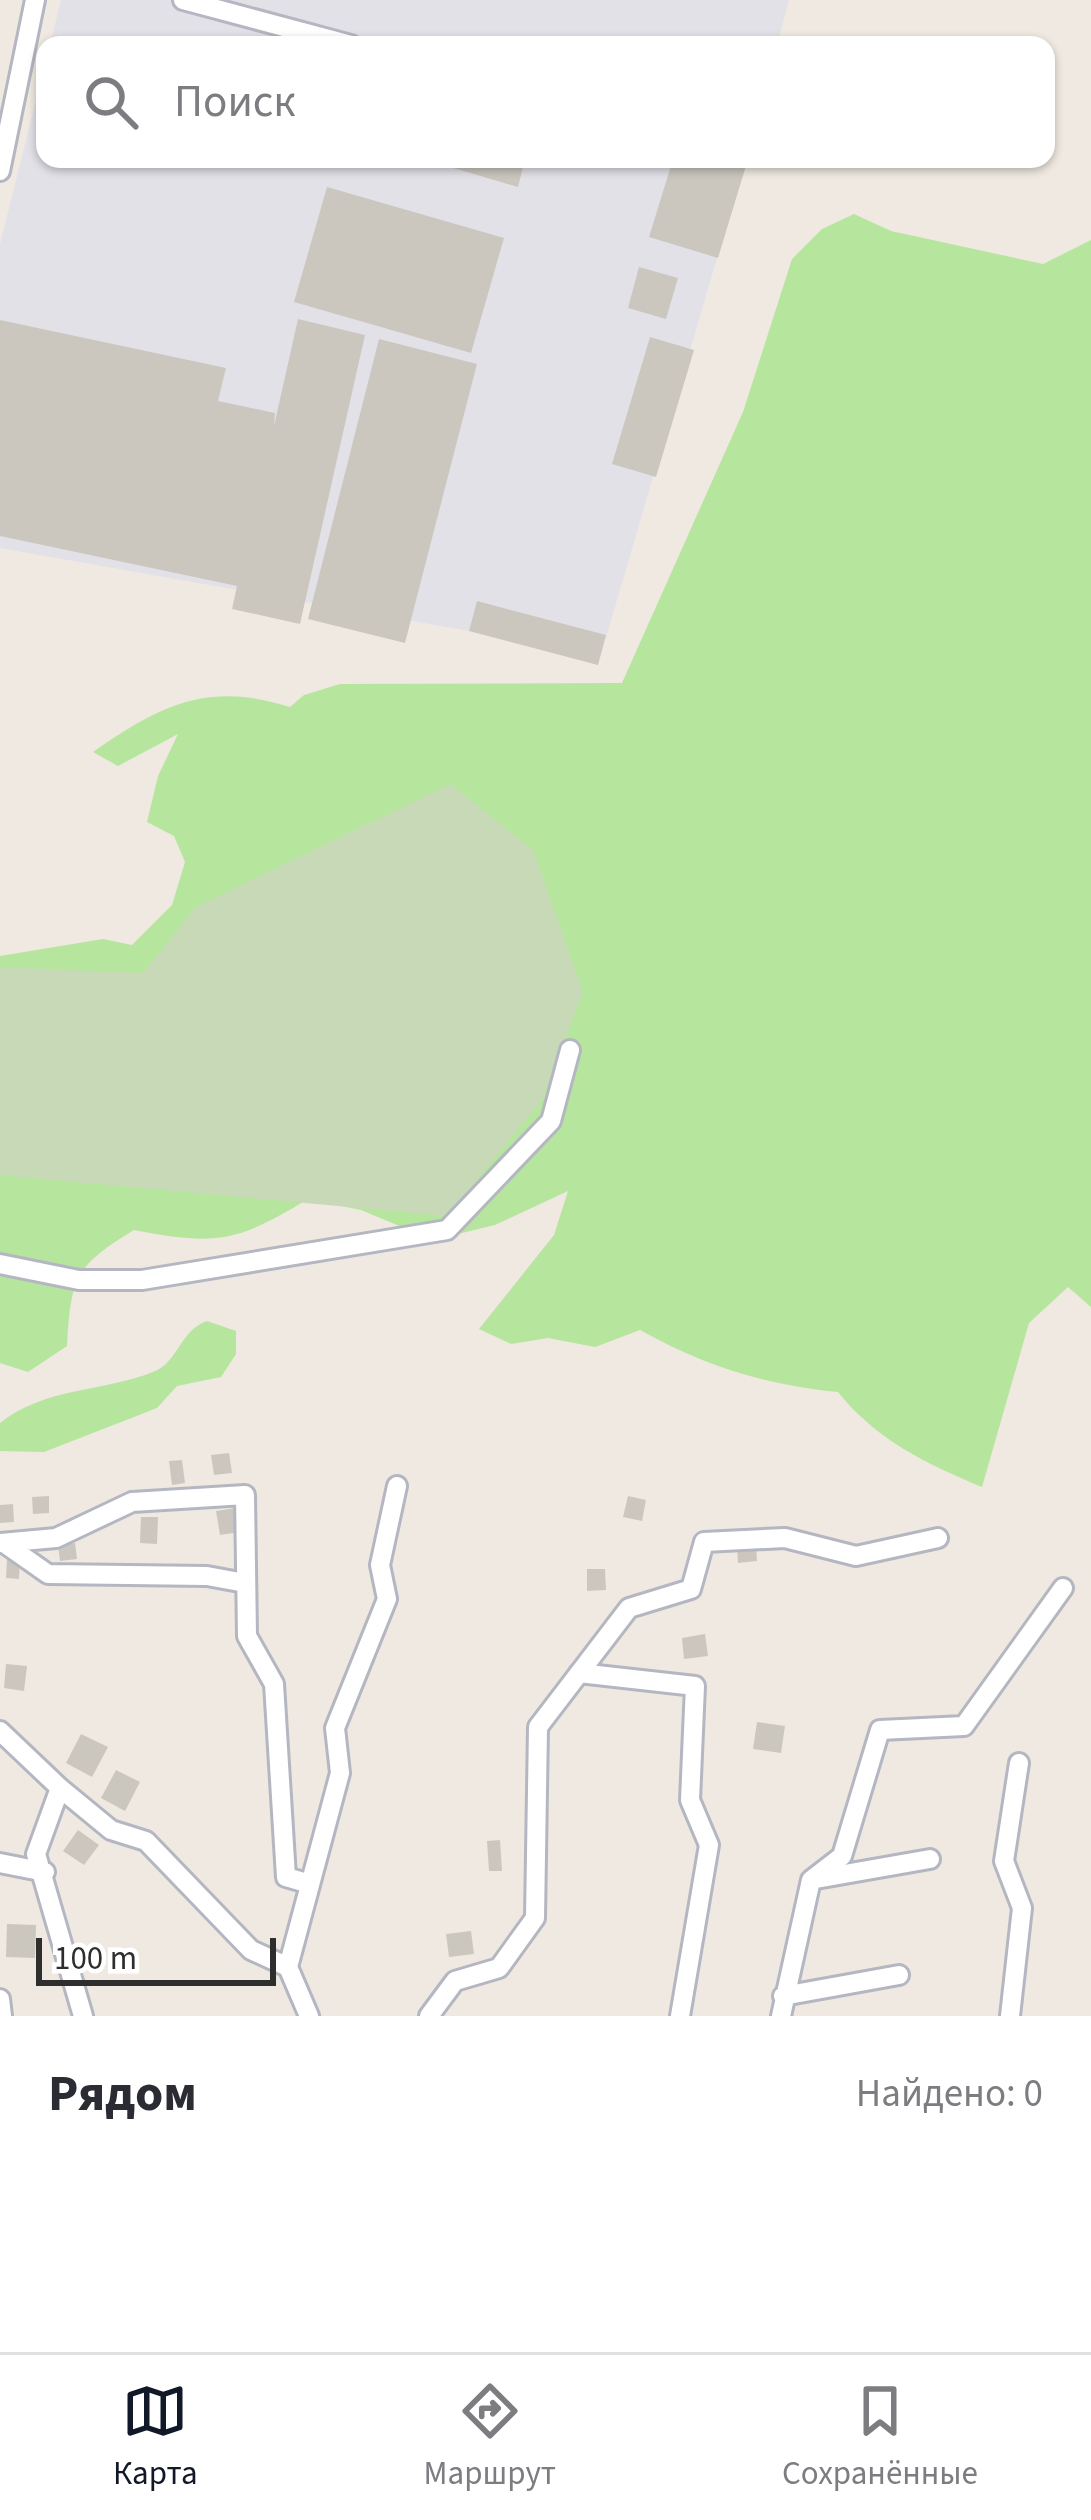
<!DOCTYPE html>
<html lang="ru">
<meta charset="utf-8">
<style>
body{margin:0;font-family:"Source Sans 3",sans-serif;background:#f7f7f7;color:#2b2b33}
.scale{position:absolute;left:36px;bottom:30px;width:240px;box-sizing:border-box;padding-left:12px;border:6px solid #2e2e2e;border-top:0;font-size:33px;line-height:42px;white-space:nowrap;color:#2e2e2e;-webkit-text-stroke:9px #fff;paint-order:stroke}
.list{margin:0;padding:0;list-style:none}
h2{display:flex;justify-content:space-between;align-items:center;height:156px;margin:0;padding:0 48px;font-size:51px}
h2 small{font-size:39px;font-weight:400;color:#7c7c81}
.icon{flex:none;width:66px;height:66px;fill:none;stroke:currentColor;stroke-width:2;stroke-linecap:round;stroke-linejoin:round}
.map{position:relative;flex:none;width:1091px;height:2016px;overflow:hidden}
.search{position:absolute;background:#fff;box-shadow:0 3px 9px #0004;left:36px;right:36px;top:36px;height:132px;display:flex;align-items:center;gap:30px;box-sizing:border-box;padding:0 42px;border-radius:24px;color:#7c7c81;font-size:45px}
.sheet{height:336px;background:#fff}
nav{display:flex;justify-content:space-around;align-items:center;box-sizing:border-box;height:168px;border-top:3px solid #e1e1e2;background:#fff;font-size:33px;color:#7c7c81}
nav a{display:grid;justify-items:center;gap:6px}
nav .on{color:#111827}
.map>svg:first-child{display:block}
</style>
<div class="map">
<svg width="1091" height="2016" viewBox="0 0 1091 2016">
<rect width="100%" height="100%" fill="#efe9e1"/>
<path fill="#e3e1e8" d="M61,0H789L777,45H50Z
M45,64V159H746L598,665L469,631L0,548V244Z"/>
<path fill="#b6e59e" d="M854,214L891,231L1043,264L1091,240V1307L1068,1287L1029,1323L982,1487C927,1464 876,1440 838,1392C762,1384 707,1367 640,1330L595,1347L548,1338L511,1344L479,1329L554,1235L568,1191L495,1225L433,1240L361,1210L308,1199C237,1242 217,1246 134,1230C75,1266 71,1277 67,1346L28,1372L0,1363V956L103,939L132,945L172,905L185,862L174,836L147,822L158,776L178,734L118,766L93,752C161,705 207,681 290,707L304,695L340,684L622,683L743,412L792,259L822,229Z
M207,1321L236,1331V1354L221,1377L177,1386L157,1408L44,1452L0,1451V1423C45,1387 103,1392 153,1372C178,1363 180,1330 207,1321Z"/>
<path fill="#c8d9b8" d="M450,784L533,850L583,992L542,1100L447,1216L0,1175V967L143,973L196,907Z"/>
<path fill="#cbc7bf" d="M423,159H525L518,187Z
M673,159H748L718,258L649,237Z
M327,187L504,238L471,353L294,302Z
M639,267L678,278L666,319L628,308Z
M298,319L365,335L300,624L232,609L237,586L0,536V320L226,368L218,401L275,413L274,426Z
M650,337L694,350L656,477L612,464Z
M379,339L477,364L405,643L308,619Z
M477,601L606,635L598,665L469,631Z
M229,1453L232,1473L214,1475L211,1455Z
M182,1460L185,1483L172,1485L169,1461Z
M49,1496V1513L33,1514L32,1497Z
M628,1496L646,1500L642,1521L623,1517Z
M13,1504L14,1522L0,1523V1505Z
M236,1508L240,1532L220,1535L216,1511Z
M141,1517H158L157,1544L140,1543Z
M75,1543L77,1559L60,1561L58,1545Z
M756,1544L757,1561L738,1563L737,1545Z
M7,1558L20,1559L19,1579L6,1578Z
M587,1569H605L606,1590L587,1591Z
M705,1634L708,1656L684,1659L682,1638Z
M6,1664L27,1666L24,1691L4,1688Z
M757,1722L785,1726L781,1753L753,1749Z
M81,1734L108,1747L92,1777L66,1763Z
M116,1770L140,1782L125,1811L101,1798Z
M78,1830L99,1845L84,1865L63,1851Z
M500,1840L502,1871H489L487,1841Z
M7,1924L36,1925L35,1958L6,1957Z
M471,1931L474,1954L449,1957L446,1934Z"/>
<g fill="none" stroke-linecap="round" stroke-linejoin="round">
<g stroke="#b4b7c1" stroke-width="24">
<path id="minor" d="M183,0L351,45
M0,171L35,0
M0,1264L79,1280H142L447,1230L551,1121L570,1050
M0,1543L56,1538L132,1502L245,1495L247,1636L274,1684L286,1877L310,1884
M4,1543L48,1574L207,1576L245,1583
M579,1673L695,1686L690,1800L709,1845L680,2016
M0,1731L60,1788L36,1854L83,2016
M60,1788L111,1830L146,1841L251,1950L288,1967
M0,1863L45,1872
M816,1879L930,1859
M783,1996L899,1975
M0,1999L2,2016
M309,2016L288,1967L340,1773L335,1728L387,1599L380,1565L397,1486
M429,2016L455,1981L499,1968L535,1918L538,1727L629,1608L691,1589L704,1542L785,1538L856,1556L938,1538
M781,2016L811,1880L842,1856L880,1730L964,1726L1063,1588
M1010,2016L1022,1908L1004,1861L1019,1763"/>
</g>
<use href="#minor" stroke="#fff" stroke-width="18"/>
</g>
</svg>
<div class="scale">100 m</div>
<div class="search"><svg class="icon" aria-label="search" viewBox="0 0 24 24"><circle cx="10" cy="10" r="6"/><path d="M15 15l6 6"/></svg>Поиск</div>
</div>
<section class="sheet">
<h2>Рядом<small>Найдено: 0</small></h2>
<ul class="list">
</ul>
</section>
<nav>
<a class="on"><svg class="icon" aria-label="map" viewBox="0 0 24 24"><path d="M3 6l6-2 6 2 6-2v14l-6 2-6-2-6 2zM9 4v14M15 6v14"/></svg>Карта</a>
<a><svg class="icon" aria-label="directions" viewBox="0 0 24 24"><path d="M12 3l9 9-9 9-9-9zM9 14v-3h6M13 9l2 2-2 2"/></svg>Маршрут</a>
<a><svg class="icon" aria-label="saved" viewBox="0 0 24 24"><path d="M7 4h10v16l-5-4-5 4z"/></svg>Сохранённые</a>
</nav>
